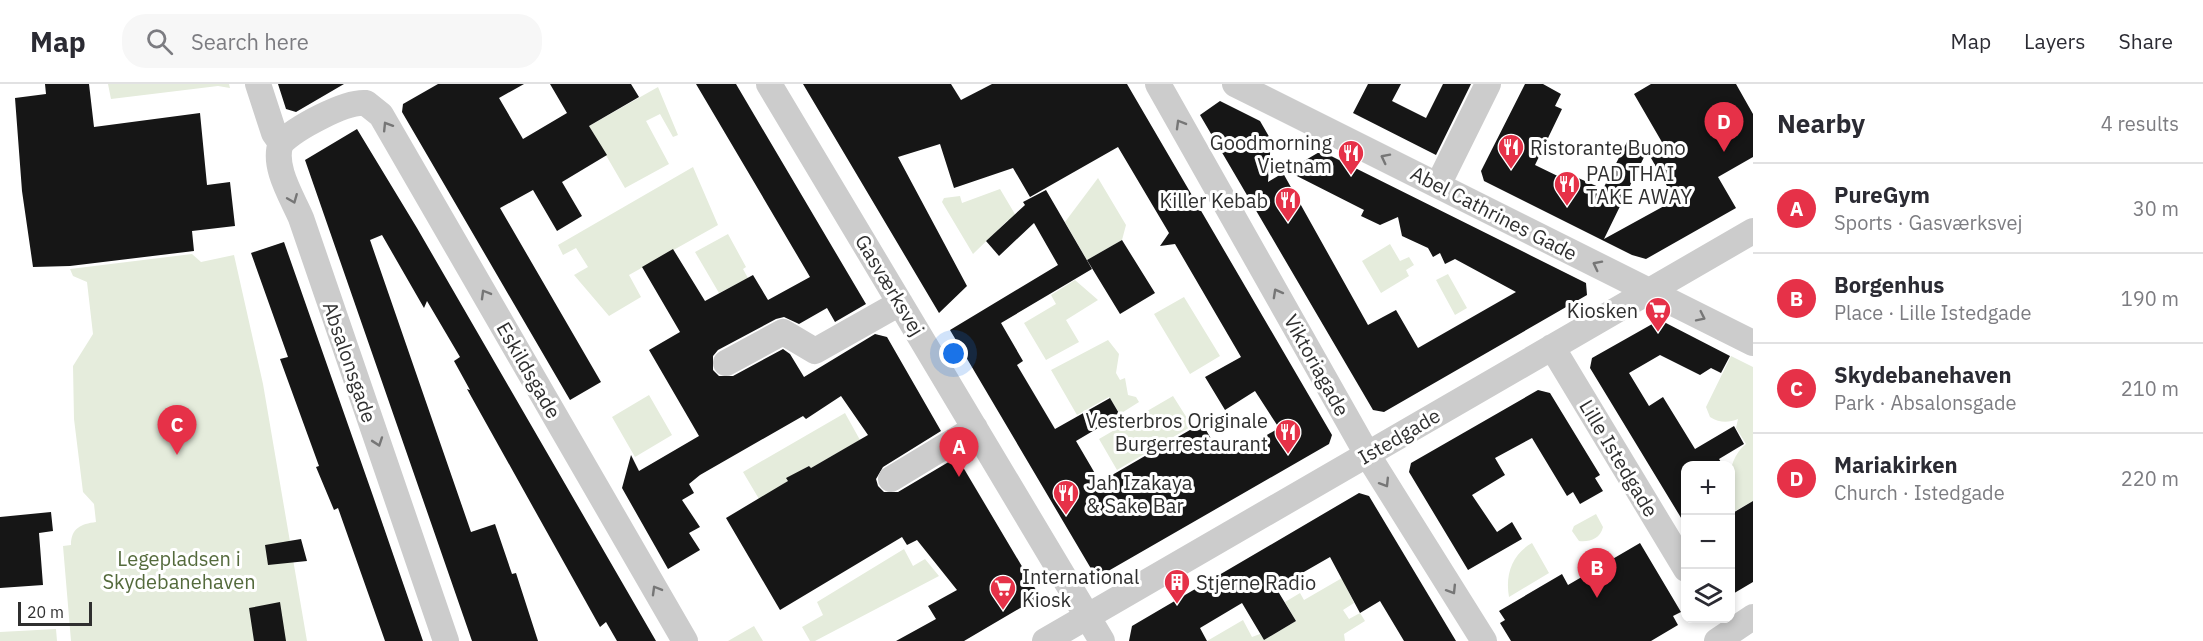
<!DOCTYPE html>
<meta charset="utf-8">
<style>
body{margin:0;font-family:"IBM Plex Sans",sans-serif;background:#f7f7f7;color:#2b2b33}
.controls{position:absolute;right:18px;bottom:18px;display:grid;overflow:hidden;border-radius:12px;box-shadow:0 3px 9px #0003}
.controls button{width:54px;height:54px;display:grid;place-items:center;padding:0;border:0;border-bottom:2px solid #e1e1e2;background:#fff;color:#2b2b33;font:30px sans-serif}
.scale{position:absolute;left:18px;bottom:15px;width:74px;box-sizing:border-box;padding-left:6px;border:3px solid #2f2f2f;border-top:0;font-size:16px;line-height:21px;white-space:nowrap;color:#2f2f2f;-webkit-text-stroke:4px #fff;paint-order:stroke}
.you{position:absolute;left:954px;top:270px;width:21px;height:21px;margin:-15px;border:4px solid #fff;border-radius:50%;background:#1a73e8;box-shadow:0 0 0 9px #1a73e833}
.badge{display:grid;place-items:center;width:39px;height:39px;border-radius:50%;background:#e63148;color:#fff;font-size:20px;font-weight:700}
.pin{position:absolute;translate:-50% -50px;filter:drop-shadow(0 2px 3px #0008)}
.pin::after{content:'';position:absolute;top:32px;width:21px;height:18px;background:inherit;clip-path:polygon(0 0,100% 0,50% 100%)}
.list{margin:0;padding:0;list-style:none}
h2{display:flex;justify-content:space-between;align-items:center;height:78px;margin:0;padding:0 24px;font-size:26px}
h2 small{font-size:20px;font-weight:400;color:#7c7c81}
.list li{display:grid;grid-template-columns:39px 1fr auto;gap:18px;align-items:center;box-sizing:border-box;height:90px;padding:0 24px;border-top:2px solid #e1e1e2}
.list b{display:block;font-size:22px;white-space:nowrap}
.list p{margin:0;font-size:20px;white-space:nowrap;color:#7c7c81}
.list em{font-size:20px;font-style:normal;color:#7c7c81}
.icon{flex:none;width:33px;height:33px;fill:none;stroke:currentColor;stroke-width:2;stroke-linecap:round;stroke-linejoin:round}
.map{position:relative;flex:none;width:1753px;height:557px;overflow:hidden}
header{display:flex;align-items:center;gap:36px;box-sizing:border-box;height:84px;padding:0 30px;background:#fff;border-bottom:2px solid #e1e1e2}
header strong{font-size:28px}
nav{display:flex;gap:33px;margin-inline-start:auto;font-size:21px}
.search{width:420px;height:54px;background:#f7f7f7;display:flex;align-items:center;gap:15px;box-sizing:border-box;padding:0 21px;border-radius:24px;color:#7c7c81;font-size:22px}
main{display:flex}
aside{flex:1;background:#fff}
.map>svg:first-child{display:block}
</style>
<header>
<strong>Map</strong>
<div class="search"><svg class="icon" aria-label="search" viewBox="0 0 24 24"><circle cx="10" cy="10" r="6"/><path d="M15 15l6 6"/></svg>Search here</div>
<nav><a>Map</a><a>Layers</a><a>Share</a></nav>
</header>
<main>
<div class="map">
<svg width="1753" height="557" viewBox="0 0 1753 557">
<rect width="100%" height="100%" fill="#fff"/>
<path fill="#e5ecdc" d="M108,0H229L230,4L218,2L111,15Z
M658,3L678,51L673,53L660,30L646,37L669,80L625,104L589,42Z
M693,83L718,141L629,191L641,213L609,232L574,191L588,183L576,164L563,171L558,161Z
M1098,94L1126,141L1122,156L1087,176L1065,138Z
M1000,105L1022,142L1008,136L973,170L942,118L944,114L960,112L962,119Z
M728,150L746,183L743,185L748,194L719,209L695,168Z
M1390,160L1400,177L1409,173L1414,181L1406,186L1409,192L1381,209L1362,177Z
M192,170L201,178L234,171L263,300L307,557H71L63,462L71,461C71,444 81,440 96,438L94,420L83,408L74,335L73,282L93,250L87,198L73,192L70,185Z
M1448,190L1467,224L1455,231L1436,196Z
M1075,196L1098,216L1066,236L1079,258L1046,276L1024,239L1056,220L1051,211Z
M1184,213L1220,272L1190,290L1154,230Z
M1108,256L1119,270L1116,289L1120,296L1125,294L1128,311L1136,313L1139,318L1120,330L1109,313L1077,331L1051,286Z
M1731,272L1753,283V417L1735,427C1724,409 1728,373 1746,360L1736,344L1738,335C1728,339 1720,339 1710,333L1706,323Z
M649,311L672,351L635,373L612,333Z
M1173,312L1192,342L1117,386L1099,355Z
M845,329L860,356L811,384L809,382L787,394L788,397L759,415L743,388Z
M1596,430L1603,443C1600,455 1590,458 1579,457L1572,447L1574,442Z
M1532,459L1549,489L1509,513C1505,491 1512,470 1532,459Z
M904,465L913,482L925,475L939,492L815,557H810L802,543L823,531L817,518Z
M1342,494L1354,519L1343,526L1349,535L1360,529L1365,537L1344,550L1345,557H1207L1243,536L1252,553L1260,550L1264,556L1296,537L1285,518L1300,509L1304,516Z
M754,542L763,557H728Z
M56,545L57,557H0V548Z"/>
<path fill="#161616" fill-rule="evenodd" d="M45,0H89L94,43L200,29L207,101L230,98L235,142L192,147L194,167L70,182L33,183L22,107L15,14L46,10Z
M278,0H344L296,28L286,25Z
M438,0H524L499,14L523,55L567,29L550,0H631L639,13L589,42L607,71L562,98L582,132L557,147L533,106L500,124L601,298L570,316L402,28L403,20Z
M696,0H736L866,220L835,238L827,224L799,240L784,233L776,235L718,266L713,272V286L719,292H733L783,265L790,270L804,293L875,250L887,253L941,347L883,383L876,395L878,402L884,408H898L957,373L1036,506L1034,516L964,557H896L936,535L928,522L957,506L917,456L907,461L902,453L780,526L726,434L788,397L786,394L809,382L811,384L868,351L841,312L806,335L803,332L700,391L689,400L694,409L682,416L700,443L689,449L700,466L668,485L622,404L631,371L639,387L699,352L649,266L680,248L642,183L673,165L705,217L753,191L768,216L810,193Z
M803,0H951L961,16L992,0H1127L1332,351L1329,360L1103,490L1093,488L950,246L1058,181L1034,139L999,172L986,157L1025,121L1023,118L1046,106L1092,185L1001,239L1023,277L1017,281L1055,345L1110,314L1120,331L1076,357L1100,398L1202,339L1218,367L1236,369L1279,344L1255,307L1225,326L1205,293L1241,273L1175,160L1160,162L1169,149L1118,63L1030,113L1013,84L954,104L940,60L898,73L967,202L939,229Z
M1368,0H1401L1392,17L1426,34L1443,0H1471L1436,71L1353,29Z
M1525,0H1543L1561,10L1555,22L1562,25L1535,81L1572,99L1576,93L1603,105L1629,54L1670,72L1634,10L1651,0H1736L1753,30V73L1718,93L1736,124L1646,175L1632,171L1484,97L1481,87ZM1647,67L1675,116L1604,155Z
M1220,17L1260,37L1271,56L1268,98L1283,89L1368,241L1396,226L1418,264L1516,208L1455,175L1445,180L1440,169L1433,173L1428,164L1402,152L1398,133L1380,141L1361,132L1364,126L1287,87L1321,67L1586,199L1587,211L1384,328L1373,326L1200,31Z
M357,45L417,144L656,557H617L606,538L600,543L467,305L470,306L454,277L460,273L427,217L424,224L382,151L370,156L471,448L495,440L512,490L516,489L538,557H472L305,76Z
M1122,156L1155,209L1120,230L1087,176Z
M284,158L373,412L423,557H385L338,424L334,426L316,383L319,382L280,275L288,273L251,169Z
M1664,238L1730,272L1721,289L1711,284L1700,291L1660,271L1629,289L1649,322L1663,313L1695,365L1734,342L1744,360L1719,375L1723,381H1686V442L1590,284L1592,274L1654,239Z
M1538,306L1550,309L1600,391L1595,394L1603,407L1580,420L1573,408L1567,412L1532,354L1495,374L1505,391L1472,411L1497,448L1512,438L1522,455L1468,486L1409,388L1411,379Z
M1359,409L1369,412L1456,557H1404L1380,517L1360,529L1330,473L1276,504L1296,537L1264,556L1242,519L1200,544L1207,557H1129L1132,542Z
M1753,417V498L1731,511V430Z
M51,428L53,447L39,449L43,501L0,504V433Z
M301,455L307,477L268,481L265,461Z
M1640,459L1681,528L1673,532L1678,541L1651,557H1511L1500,539L1505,536L1499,527L1562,490L1568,501Z
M280,518L286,557H254L249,524Z"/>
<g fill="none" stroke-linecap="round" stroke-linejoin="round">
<path stroke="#ccc" stroke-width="26" d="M258,0L274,49L281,59
M769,0L1102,557
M1158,0L1367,370L1484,557
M1235,0L1753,259
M281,59C296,44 345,17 366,19L381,31L685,557
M281,59C272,82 292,113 301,134L446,557
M1438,101L1488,0
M1552,263L1686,485
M726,279L783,248L815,267L900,219
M891,395L975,344
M1045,557L1753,147
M1717,557L1753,533"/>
</g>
<defs><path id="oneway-chevron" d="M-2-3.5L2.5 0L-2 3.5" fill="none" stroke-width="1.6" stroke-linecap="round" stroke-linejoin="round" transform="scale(1.5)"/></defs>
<g stroke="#767676">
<use href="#oneway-chevron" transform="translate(1180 40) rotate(-120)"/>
<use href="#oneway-chevron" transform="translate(387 42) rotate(-122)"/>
<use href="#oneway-chevron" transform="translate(1385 74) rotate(-153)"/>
<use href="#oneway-chevron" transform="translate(293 115) rotate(68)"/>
<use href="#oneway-chevron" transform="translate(1597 181) rotate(-153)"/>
<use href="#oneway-chevron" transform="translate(1277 209) rotate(-119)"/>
<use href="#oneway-chevron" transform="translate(485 210) rotate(-120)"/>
<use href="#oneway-chevron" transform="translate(1701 233) rotate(26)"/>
<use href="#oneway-chevron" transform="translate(378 358) rotate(71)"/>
<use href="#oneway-chevron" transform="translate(1385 399) rotate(58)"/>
<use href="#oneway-chevron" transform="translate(656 506) rotate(-120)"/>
<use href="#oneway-chevron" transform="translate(1452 506) rotate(58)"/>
</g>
<defs>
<g id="restaurant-pin" transform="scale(1.35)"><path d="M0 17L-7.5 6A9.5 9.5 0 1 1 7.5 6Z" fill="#e63148" stroke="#fff"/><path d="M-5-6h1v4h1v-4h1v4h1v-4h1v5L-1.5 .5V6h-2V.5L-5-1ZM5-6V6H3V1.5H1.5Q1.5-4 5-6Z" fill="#fff"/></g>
<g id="supermarket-pin" transform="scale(1.35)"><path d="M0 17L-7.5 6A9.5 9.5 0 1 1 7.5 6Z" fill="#e63148" stroke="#fff"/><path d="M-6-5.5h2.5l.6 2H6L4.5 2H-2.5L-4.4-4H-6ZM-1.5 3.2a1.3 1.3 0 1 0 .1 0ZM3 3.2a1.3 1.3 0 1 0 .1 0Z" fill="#fff"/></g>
<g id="building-pin" transform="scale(1.35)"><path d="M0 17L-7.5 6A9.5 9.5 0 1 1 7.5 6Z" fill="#e63148" stroke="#fff"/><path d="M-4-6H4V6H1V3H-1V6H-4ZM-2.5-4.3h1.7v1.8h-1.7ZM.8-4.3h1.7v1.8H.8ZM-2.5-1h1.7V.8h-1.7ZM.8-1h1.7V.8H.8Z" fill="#fff"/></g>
</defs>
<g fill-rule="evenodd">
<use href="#restaurant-pin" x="1511" y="63"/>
<use href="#restaurant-pin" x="1351" y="69"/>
<use href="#restaurant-pin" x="1567" y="100"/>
<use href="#restaurant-pin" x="1288" y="116"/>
<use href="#supermarket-pin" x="1658" y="226"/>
<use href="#restaurant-pin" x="1288" y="348"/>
<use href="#restaurant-pin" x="1066" y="409"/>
<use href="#building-pin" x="1177" y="498"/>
<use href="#supermarket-pin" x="1003" y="504"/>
</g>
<g text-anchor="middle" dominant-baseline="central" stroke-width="6" stroke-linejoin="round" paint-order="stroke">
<g font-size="20" fill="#2f2f2f" stroke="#fff" text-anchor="start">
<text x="1332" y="58" text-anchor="end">Goodmorning<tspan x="1332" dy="23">Vietnam</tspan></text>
<text x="1530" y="63">Ristorante Buono</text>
<text x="1586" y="89">PAD THAI<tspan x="1586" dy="23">TAKE AWAY</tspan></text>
<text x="1268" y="116" text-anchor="end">Killer Kebab</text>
<text x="1638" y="226" text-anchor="end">Kiosken</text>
<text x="1268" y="336" text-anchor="end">Vesterbros Originale<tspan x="1268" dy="23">Burgerrestaurant</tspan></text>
<text x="1086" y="398">Jah Izakaya<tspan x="1086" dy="23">&amp; Sake Bar</tspan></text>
<text x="1022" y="492">International<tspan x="1022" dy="23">Kiosk</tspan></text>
<text x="1196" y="498">Stjerne Radio</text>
</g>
<g font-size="20" fill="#2f2f2f" stroke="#fff">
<text transform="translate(1494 129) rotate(27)">Abel Cathrines Gade</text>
<text transform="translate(890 201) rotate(59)">Gasværksvej</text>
<text transform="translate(350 278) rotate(71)">Absalonsgade</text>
<text transform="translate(1317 281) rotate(61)">Viktoriagade</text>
<text transform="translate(529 286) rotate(60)">Eskildsgade</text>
<text transform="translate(1399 352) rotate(-30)">Istedgade</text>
<text transform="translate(1619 374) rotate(59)">Lille Istedgade</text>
</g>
<g font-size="20" fill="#546a3c" stroke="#fff">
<text x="179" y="474">Legepladsen i<tspan x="179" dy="23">Skydebanehaven</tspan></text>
</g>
</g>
</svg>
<div class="controls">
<button>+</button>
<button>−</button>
<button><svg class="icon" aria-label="layers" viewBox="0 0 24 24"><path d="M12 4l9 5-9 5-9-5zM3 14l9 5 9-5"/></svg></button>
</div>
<div class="scale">20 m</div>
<div class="you"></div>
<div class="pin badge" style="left:959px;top:393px">A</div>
<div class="pin badge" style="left:1597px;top:514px">B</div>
<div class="pin badge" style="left:177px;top:371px">C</div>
<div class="pin badge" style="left:1724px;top:68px">D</div>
</div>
<aside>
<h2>Nearby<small>4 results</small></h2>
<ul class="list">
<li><span class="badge">A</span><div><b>PureGym</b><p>Sports · Gasværksvej</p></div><em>30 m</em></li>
<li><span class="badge">B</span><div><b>Borgenhus</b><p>Place · Lille Istedgade</p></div><em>190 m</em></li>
<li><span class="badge">C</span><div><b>Skydebanehaven</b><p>Park · Absalonsgade</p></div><em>210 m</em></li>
<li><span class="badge">D</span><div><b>Mariakirken</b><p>Church · Istedgade</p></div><em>220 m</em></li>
</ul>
</aside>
</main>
